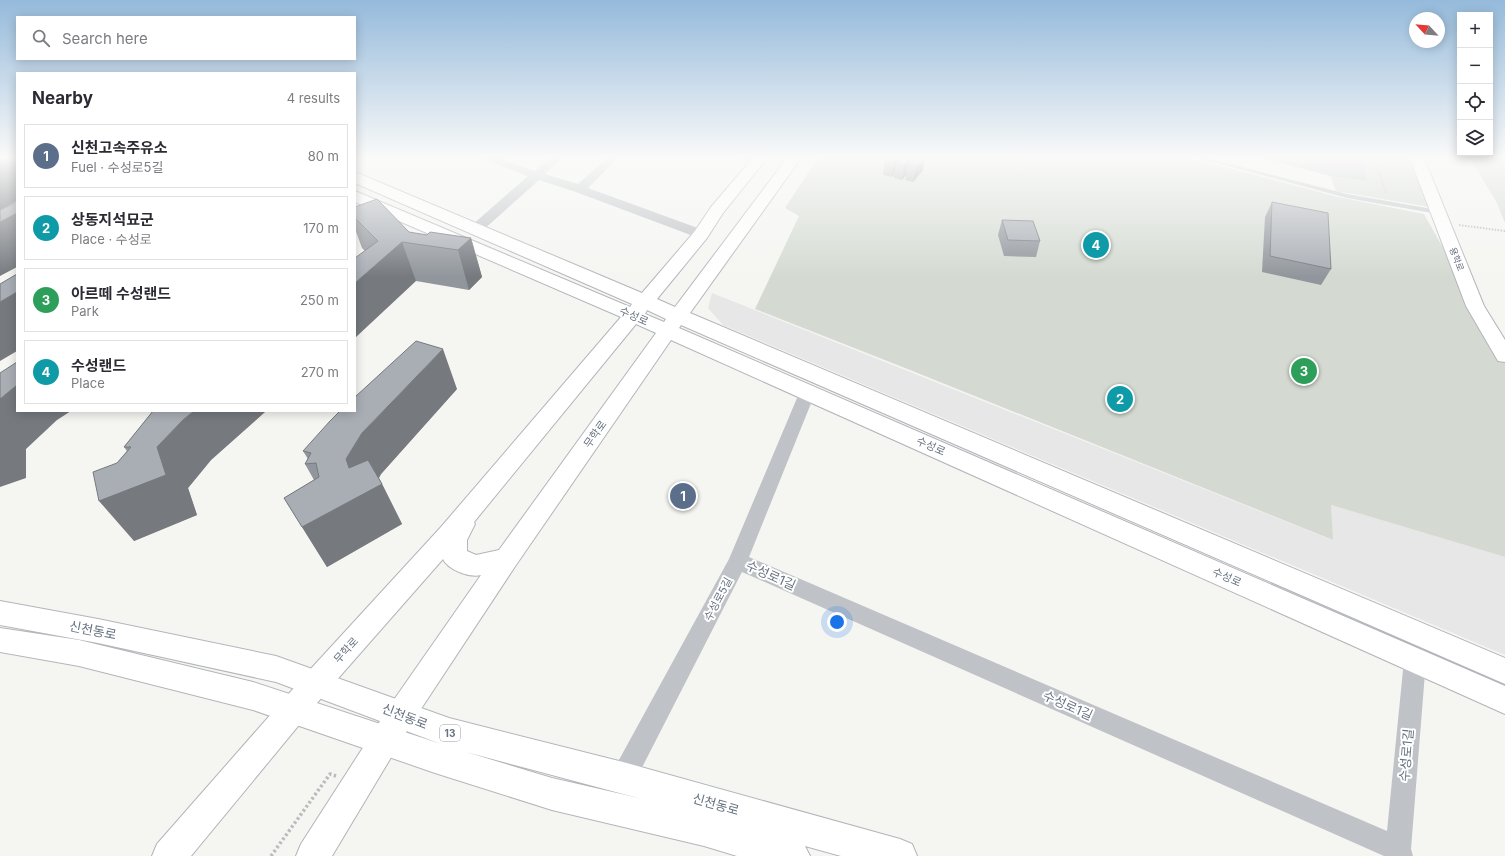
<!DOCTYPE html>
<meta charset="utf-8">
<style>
body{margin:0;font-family:Inter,"Noto Sans KR",sans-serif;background:#f2f2f3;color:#2b2b33}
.controls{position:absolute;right:12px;top:12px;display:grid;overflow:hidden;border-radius:0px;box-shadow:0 2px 10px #0003}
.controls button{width:36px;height:36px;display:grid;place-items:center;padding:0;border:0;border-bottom:1px solid #e1e1e2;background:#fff;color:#2b2b33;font:20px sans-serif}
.compass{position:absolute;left:1409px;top:12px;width:36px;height:36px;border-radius:50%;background:#fff;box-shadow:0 2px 10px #0003;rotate:296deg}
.you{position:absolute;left:837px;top:622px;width:14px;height:14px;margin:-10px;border:3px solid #fff;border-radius:50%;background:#1a73e8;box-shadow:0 0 0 6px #1a73e833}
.badge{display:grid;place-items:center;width:26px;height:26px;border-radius:50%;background:#d93025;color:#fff;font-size:13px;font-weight:700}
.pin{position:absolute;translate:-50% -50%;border:2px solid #fff;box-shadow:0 1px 4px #0006}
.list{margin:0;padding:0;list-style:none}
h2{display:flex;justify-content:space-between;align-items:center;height:52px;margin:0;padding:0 16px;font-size:17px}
h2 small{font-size:13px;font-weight:400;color:#7c7c81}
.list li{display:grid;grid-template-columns:26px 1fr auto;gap:12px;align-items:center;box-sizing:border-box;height:64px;margin:0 8px 8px;padding:0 8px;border:1px solid #e1e1e2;border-radius:0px}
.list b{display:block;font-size:15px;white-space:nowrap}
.list p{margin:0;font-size:13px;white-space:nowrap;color:#7c7c81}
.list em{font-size:13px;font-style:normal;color:#7c7c81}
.icon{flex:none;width:22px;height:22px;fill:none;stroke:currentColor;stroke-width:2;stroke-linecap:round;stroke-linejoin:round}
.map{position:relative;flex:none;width:1505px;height:856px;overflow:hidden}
.search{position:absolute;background:#fff;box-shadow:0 2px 10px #0003;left:16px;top:16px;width:340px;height:44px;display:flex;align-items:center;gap:10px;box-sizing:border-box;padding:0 14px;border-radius:0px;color:#7c7c81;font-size:15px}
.panel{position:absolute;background:#fff;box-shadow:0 2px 10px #0003;left:16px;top:72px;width:340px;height:340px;border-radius:0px}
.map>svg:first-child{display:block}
</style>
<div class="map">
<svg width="1505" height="856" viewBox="0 0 1505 856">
<rect width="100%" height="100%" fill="#f5f5f2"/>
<path fill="#e6e7e6" d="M712,293L1332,540L1331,505L1505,557V655L723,325L708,308Z"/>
<path fill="#d4dad2" d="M818,158H1191L1338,197L1424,214L1505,357V557L1331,505L1333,540L910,370L755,309L799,216L785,208Z
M1362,158H1410L1430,207L1336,191L1330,176L1368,181Z
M1470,158H1505V223L1497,203Z"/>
<path fill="#bac2c8" d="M1262,158H1362L1368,181L1330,176Z"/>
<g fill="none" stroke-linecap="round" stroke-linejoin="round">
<g stroke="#b2b5ba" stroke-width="2">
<path id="secondary" d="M753,158H767L723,213L707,238L657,299L675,307L787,158H801L690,313L1505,658V684L681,325L679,328L1505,686V714L671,340L516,565L411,724L401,728L391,724L386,714L391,704L481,575C470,578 448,570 443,559L327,691L317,695L307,691L303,682L307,673L441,527L621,317L355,202V191L630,307L632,304L355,183V172L642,293L695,231L711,207ZM647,310L666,319L664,322L645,314ZM636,324L656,333L499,550L476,555L467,551V540L475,524L474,522Z
M1410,158H1424L1484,306L1505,340V362L1498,361L1466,306Z"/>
</g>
<g stroke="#b3b6ba" stroke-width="2">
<path id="primary" d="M0,601L98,619L276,656L449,718L623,762L900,839L912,844L917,856H841L805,846L810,856H737L704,846L552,810L435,773L253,710L79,666L0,652V628L79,640L253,682L441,744L276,682L98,643L0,625ZM466,752L623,794L643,799L552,778Z"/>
</g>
<g stroke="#b2b5b8" stroke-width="2">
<path id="highway" d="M317,669L327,673L331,682L327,691L191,856H152L157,844L307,673Z
M401,700L411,704L416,714L411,724L332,856H296L301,844L391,704Z"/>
</g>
<path stroke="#b9bbbe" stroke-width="2" stroke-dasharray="1.5 1.5" stroke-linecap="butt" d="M1374,158L1386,193
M1459,225L1505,231"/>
<path stroke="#b9bbbe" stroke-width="3.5" stroke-dasharray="2.5 2.5" stroke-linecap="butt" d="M271,856L330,774L336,776"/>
<path fill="#bfc2c6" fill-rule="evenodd" d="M1198,158H1206L1347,194L1438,210L1441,212L1438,214L1347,198Z"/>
<path fill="#bfc2c6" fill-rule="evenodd" d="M484,158H498L535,171L550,158H561L545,174L578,184L607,158H618L588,188L706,231L707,234L701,238L696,237L576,192L539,180L482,231H472L471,228L472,225L528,176L485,160Z
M741,158H758L764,161L758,164L742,160Z
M808,386L814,387L816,391L749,557L1387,831L1404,660L1407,653L1415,650L1423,653L1426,660L1411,849L1413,856H1384L742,572L632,787L623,790L614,787L611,778L614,769L729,559L800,391L802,387Z"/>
<use href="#secondary" fill="#fff" fill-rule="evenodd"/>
<use href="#primary" fill="#fff" fill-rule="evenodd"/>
<use href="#highway" fill="#fff" fill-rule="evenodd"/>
</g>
<path fill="#91969c" d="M887,158L923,170L913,182L905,180L906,175L902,180L894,178V174L892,177L883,175L885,160Z
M1272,202L1331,269L1321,285L1262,272L1265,217Z
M355,206V207L409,232L427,235L471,238L482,277L469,290L416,281L365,251L362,248L355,229Z
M1002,220L1040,241L1036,257L1004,256L998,235Z
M457,389L381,474L379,478L402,524L327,567L284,498L314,480L305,464L308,459L303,451Z
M153,411H266L211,460L188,488L197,515L134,541L117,463L127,451L124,447Z"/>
<path fill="#767a7f" d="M5,158H13L17,164V201L0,210V160Z
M897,158H903L896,163L894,174L892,177L894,162Z
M910,158H913L907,165L906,175L902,180L904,165Z
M923,158H925L923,170L913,182L916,167Z
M17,213V267L0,276V222Z
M471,238L482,277L469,290L458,250Z
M402,242L416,281L355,338V283Z
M17,292V351L0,361V302Z
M443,349L457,389L381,474L372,489L382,484L402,524L327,567L302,527L349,468L346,459L362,433Z
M17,385V411H71L57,420L26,449V478L0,487V399Z
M194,411H266L211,460L188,488L197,515L134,541L99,501L157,447L183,420Z"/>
<path fill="#a9aeb5" stroke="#767a7f" d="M0,158H5L0,160Z
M887,158H897L894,162L885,160Z
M900,158H910L904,165L896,163Z
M913,158H923L916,167L907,165Z
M377,199L409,232L427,235L430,232L471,238L458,250L402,242L355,283V258L378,241L355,218V207Z
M17,202V213L0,222V210Z
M1272,202L1328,213L1331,269L1270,256Z
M1002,220L1033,221L1040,241L1008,240Z
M17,274V292L0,302V284Z
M416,341L443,349L362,433L346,459L349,468L368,460L382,484L302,527L284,498L319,477L316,463L305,464L311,453L303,451L330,421L340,411H355V397Z
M17,362V385L0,399V373Z
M153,411H194L183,420L157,447L166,475L99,501L93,472L117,463L131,447H124Z"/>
<linearGradient id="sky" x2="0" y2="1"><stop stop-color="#95badb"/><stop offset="0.57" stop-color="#fafaf9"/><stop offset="1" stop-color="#fafaf9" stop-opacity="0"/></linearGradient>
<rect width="1505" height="277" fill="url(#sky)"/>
<g text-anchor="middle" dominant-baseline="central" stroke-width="4" stroke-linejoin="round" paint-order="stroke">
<g font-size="9" fill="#677281" stroke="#fff">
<text transform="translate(1457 259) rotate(69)">용학로</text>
</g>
<rect fill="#fff" stroke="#959ca7" stroke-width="1" x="440" y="725" width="20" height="16" rx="3"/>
<g font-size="10" font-weight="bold" fill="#677281">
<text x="450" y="733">13</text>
</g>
<g font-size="11" fill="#677281" stroke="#fff">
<text transform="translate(634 316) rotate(24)">수성로</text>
<text transform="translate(595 434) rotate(-55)">무학로</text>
<text transform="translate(931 446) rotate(24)">수성로</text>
<text transform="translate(1227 577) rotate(24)">수성로</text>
<text transform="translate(718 599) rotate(-62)">수성로5길</text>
<text transform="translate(346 650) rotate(-48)">무학로</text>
</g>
<g font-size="13" fill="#677281" stroke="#fff">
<text transform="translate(771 575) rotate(24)">수성로1길</text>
<text transform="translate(93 630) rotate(11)">신천동로</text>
<text transform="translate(1068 705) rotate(24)">수성로1길</text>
<text transform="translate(405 716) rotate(21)">신천동로</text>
<text transform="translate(1406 755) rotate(-85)">수성로1길</text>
<text transform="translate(716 804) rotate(16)">신천동로</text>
</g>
</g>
</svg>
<div class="controls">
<button>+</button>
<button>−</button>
<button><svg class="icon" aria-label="locate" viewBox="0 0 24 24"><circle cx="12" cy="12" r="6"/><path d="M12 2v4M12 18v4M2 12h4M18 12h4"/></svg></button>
<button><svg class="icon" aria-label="layers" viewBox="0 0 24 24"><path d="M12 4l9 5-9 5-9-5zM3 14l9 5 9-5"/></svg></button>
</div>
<svg class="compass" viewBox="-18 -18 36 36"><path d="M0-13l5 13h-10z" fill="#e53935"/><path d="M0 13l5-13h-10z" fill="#7c7c81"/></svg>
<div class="you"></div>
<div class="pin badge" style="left:683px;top:496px;background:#5c6f8a">1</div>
<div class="pin badge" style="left:1120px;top:399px;background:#0f9aa8">2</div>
<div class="pin badge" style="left:1304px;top:371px;background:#2e9e5b">3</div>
<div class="pin badge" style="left:1096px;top:245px;background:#0f9aa8">4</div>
<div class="search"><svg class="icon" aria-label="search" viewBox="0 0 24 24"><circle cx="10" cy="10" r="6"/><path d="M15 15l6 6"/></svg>Search here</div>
<section class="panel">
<h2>Nearby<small>4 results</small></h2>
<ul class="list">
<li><span class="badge" style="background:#5c6f8a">1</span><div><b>신천고속주유소</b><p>Fuel · 수성로5길</p></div><em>80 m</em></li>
<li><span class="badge" style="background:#0f9aa8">2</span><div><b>상동지석묘군</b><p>Place · 수성로</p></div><em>170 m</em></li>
<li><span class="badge" style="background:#2e9e5b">3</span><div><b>아르떼 수성랜드</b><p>Park</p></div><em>250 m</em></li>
<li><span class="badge" style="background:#0f9aa8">4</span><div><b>수성랜드</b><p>Place</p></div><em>270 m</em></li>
</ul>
</section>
</div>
